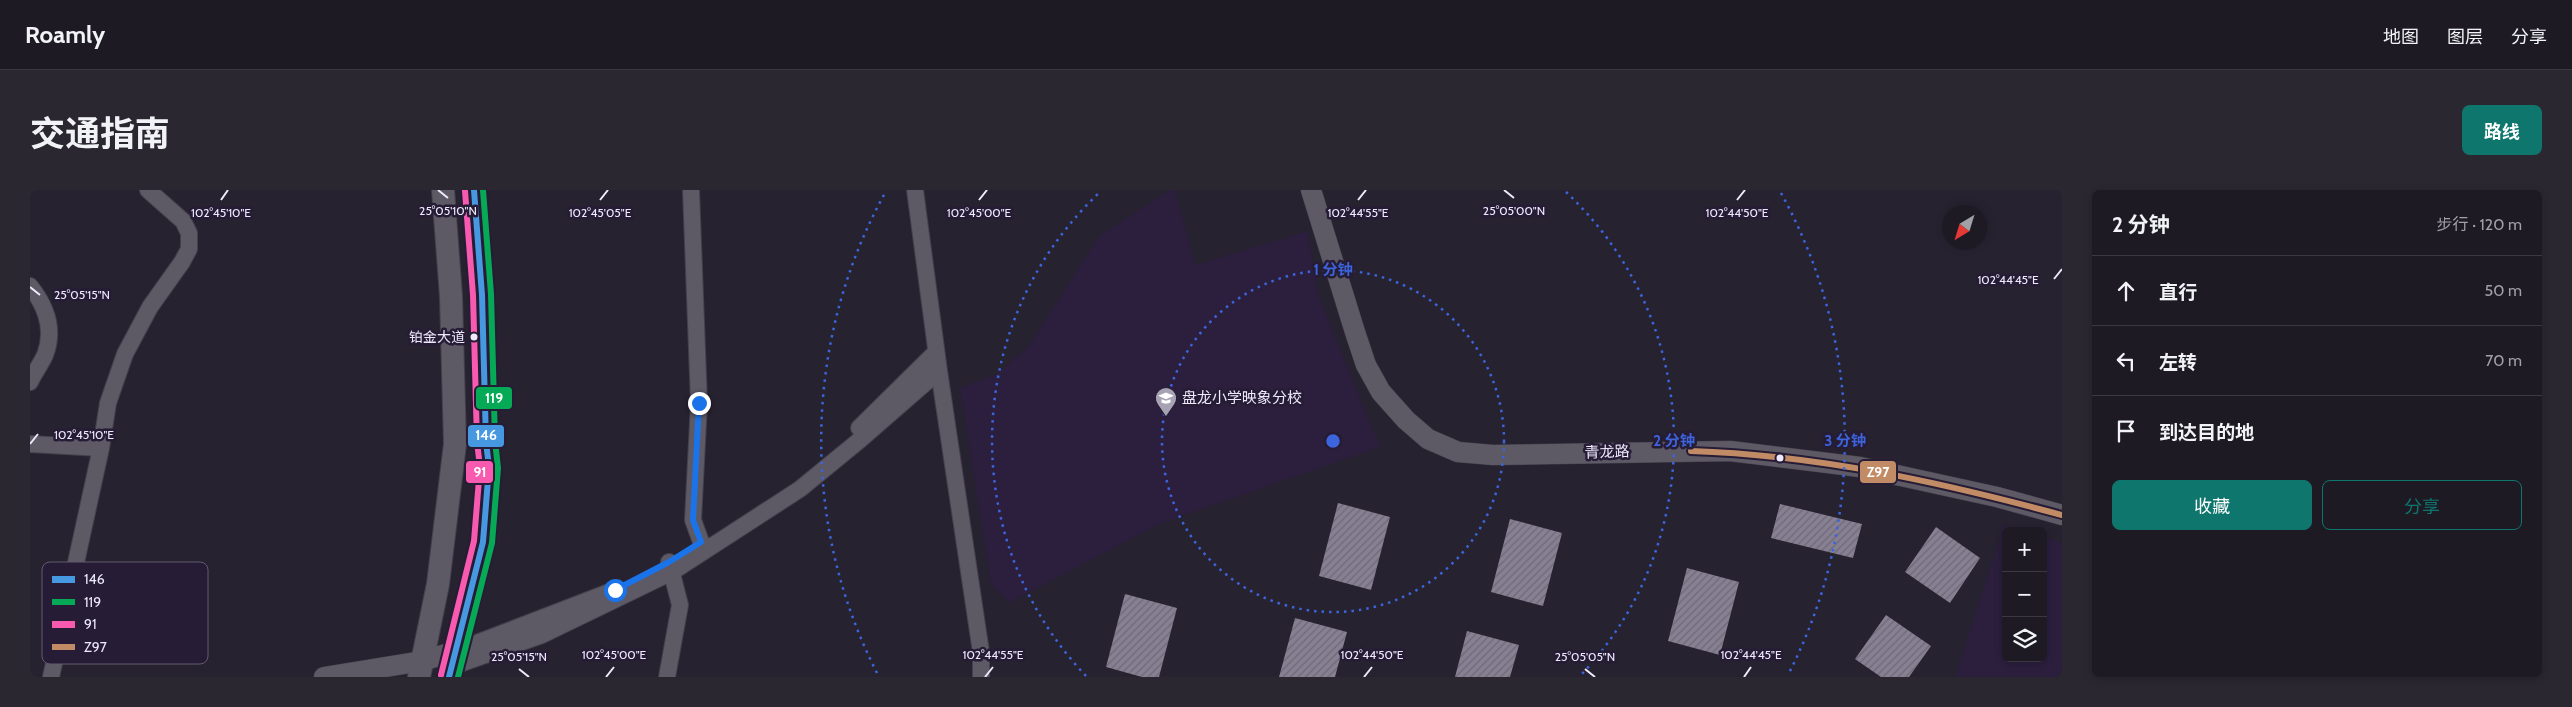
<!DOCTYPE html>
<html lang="zh">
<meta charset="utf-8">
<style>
body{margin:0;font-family:Cabin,"Noto Sans SC",sans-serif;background:#2a2731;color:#f1f3f6}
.controls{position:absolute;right:15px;bottom:15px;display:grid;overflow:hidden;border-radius:8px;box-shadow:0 2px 8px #0003}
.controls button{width:45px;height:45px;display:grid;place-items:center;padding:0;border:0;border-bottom:1px solid #3b3841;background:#1d1a24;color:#f1f3f6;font:25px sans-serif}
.compass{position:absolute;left:1912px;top:15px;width:45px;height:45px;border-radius:50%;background:#1d1a24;box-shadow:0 2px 8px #0003;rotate:218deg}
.stop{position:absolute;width:15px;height:15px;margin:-11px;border:4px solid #1a73e8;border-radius:50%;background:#fff}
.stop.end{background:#1a73e8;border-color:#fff;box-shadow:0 1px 5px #0008}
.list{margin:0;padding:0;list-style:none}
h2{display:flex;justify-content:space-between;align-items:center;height:65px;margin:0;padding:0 20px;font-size:21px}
h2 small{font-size:16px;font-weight:400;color:#a0a1a6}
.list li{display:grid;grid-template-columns:32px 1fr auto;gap:15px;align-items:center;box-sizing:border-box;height:70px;padding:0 20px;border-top:1px solid #3b3841}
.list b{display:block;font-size:19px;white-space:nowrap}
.list em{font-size:16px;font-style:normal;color:#a0a1a6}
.actions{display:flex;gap:10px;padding:15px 20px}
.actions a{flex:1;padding:11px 0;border:1px solid #0f766e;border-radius:8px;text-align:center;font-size:18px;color:#0f766e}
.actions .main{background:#0f766e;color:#fff}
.icon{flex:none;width:28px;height:28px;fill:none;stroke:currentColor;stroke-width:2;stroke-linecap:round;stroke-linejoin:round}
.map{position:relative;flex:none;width:2032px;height:487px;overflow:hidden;border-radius:8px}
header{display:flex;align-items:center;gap:30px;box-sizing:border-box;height:70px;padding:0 25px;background:#1d1a24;border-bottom:1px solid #3b3841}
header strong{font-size:24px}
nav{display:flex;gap:28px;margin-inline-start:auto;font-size:18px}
.intro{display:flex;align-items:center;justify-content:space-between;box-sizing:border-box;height:120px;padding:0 30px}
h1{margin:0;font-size:35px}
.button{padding:12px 22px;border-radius:8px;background:#0f766e;color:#fff;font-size:18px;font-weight:700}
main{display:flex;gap:30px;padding:0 30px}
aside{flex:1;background:#1d1a24;border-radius:8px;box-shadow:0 2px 8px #0003}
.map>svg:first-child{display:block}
</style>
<header>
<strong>Roamly</strong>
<nav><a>地图</a><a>图层</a><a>分享</a></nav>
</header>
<div class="intro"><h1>交通指南</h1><a class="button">路线</a></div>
<main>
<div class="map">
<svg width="2032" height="487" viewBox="0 0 2032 487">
<defs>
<pattern id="building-hatch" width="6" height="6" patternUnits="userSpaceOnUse" patternTransform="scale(1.25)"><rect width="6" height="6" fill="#878092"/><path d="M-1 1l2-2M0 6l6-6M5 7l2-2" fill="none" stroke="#6d6976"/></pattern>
</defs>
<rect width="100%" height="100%" fill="#272230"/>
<path fill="#2b1f3d" d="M1140,0H1145L1165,75L1278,41L1288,105L1350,257L1129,334L979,413L961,394L930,198L967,184L998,157L1069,46Z
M1974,335L1991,341H1976V468H2013V347L2032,353V487H1925Z"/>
<path fill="url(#building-hatch)" d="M1308,313L1360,327L1341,400L1289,386Z
M1750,314L1832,334L1823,368L1741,348Z
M1480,329L1532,343L1513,416L1461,402Z
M1906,337L1950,368L1920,413L1875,382Z
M1657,378L1709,392L1690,465L1638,451Z
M1095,404L1147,418L1129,487H1112L1076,477Z
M1856,425L1901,456L1879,487H1851L1825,469Z
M1265,428L1317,442L1305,487H1249Z
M1437,441L1489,455L1480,487H1425Z"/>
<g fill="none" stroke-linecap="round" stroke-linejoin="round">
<g stroke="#44404d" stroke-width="18">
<path id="minor" d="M661,0L669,213L663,330L671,352
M885,0L909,181L951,462V487
M0,96C16,116 25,139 15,165C11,174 4,183 0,192
M829,238L906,162
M0,254L71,258
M426,461L582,401
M421,477L512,445L642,382L770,299L831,249L909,181
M21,487L71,258L78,213L95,164L120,117L152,72L159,59V43L153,31L118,0
M637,487L650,415L639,372"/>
</g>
<g stroke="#44404d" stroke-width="21">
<path id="tertiary" d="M1281,0L1325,142L1336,175L1351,202L1376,230L1398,249L1428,262L1463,265L1700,261L1830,277L1967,307L2032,325
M294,487L392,471L426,461"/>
</g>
<g stroke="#44404d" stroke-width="24">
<path id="secondary" d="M389,487L408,394L425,254L421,106L413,0
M419,487L453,352L459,277L456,252L452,105L444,0"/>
</g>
<use href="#minor" stroke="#5d5965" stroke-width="16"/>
<use href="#tertiary" stroke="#5d5965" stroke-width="20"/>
<use href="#secondary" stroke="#5d5965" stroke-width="22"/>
<g stroke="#261c36" stroke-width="10">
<path id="bus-1" d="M419,487L453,352L459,277L456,252L452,105L444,0"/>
</g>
<g stroke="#261c36" stroke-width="10">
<path id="bus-2" d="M428,487L462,353L468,278L465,251L461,104L453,0"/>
</g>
<g stroke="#261c36" stroke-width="10">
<path id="bus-3" d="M411,485L444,351L450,277L447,252L443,105L435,1"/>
</g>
<g stroke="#261c36" stroke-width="10">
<path id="bus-4" d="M1661,261C1788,265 1910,292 2032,325"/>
</g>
<use href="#bus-1" stroke="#4699e1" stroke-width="6"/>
<use href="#bus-2" stroke="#06aa56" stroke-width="6"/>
<use href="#bus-3" stroke="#f75aaf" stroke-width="6"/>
<use href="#bus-4" stroke="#c18c65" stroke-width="6"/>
</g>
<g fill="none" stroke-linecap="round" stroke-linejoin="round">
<path stroke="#1a73e8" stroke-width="6" d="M585,400L639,372L671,352L663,330L669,213"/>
</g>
<path fill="none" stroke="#eee9fb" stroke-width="2" d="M408,0L418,8M1474,0L1484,8M191,10L198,0M570,10L578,0M949,10L957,0M1328,10L1336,0M1707,10L1715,0M2024,89L2032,79M0,97L10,105M0,254L8,244M489,479L499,487M1555,479L1565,487M576,487L584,477M955,487L963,477M1334,487L1342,477M1714,487L1721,477"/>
<g fill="none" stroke="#3c65dd" stroke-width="2.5" stroke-dasharray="2.5 5">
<circle cx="1303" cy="251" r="171"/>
<path d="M1056 486A341 341 0 0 1 1070 2M1536 2A341 341 0 0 1 1550 486"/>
<path d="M847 483A512 512 0 0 1 855 3M1751 3A512 512 0 0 1 1759 483"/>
</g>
<defs>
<g id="school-pin" transform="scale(1.125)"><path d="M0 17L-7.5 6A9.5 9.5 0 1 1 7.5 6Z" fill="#a8a3b4" stroke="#261c36"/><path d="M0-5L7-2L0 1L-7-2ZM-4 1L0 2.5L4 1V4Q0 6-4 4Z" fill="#fff"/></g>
</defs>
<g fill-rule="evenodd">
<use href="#school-pin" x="1136" y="208"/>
</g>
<g fill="#eee9fb" stroke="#261c36" stroke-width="2">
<circle cx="444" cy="147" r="4.5"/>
<circle cx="1750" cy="268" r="4.5"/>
</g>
<g text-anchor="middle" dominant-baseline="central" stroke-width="5" stroke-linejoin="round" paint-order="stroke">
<g font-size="14" fill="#eee9fb" stroke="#261c36" text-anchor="end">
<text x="435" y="147">铂金大道</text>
</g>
<g font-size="15" fill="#eee9fb" stroke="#261c36" text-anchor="start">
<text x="1152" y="208">盘龙小学映象分校</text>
</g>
<g font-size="15" fill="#eee9fb" stroke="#261c36">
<text transform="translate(1577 262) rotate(-2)">青龙路</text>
</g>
</g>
<rect x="12" y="372" width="166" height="102" rx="8" fill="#261c36" stroke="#625a71" stroke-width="1"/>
<rect x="22" y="386" width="23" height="7" fill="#4699e1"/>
<rect x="22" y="409" width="23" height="6" fill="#06aa56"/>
<rect x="22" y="431" width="23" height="7" fill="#f75aaf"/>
<rect x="22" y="454" width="23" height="6" fill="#c18c65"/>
<g font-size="14" fill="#eee9fb">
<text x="54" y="394">146</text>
<text x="54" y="417">119</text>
<text x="54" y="439">91</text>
<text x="54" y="462">Z97</text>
</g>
<g font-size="12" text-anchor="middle" fill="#eee9fb" stroke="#261c36" stroke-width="5" stroke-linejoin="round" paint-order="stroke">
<text x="418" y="25">25°05'10"N</text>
<text x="1484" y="25">25°05'00"N</text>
<text x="191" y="27">102°45'10"E</text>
<text x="570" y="27">102°45'05"E</text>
<text x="949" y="27">102°45'00"E</text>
<text x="1328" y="27">102°44'55"E</text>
<text x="1707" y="27">102°44'50"E</text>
<text x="1978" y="94">102°44'45"E</text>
<text x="52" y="109">25°05'15"N</text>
<text x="54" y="249">102°45'10"E</text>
<text x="584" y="469">102°45'00"E</text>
<text x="963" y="469">102°44'55"E</text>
<text x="1342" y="469">102°44'50"E</text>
<text x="1721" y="469">102°44'45"E</text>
<text x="489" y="471">25°05'15"N</text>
<text x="1555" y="471">25°05'05"N</text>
</g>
<circle cx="1303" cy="251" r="8" fill="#3c65dd" stroke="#261c36" stroke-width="2.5"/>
<g font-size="15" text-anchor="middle" font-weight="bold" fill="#3c65dd" stroke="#261c36" stroke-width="5" stroke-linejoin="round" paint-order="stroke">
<text x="1303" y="85">1 分钟</text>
<text x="1644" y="256">2 分钟</text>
<text x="1815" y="256">3 分钟</text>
</g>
<g stroke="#261c36" stroke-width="2">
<rect x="445" y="196" width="38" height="24" rx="5" fill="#06aa56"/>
<rect x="437" y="234" width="38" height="24" rx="5" fill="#4699e1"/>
<rect x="1829" y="270" width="38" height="24" rx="5" fill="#c18c65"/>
<rect x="435" y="270" width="29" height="24" rx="5" fill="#f75aaf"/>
</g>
<g font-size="14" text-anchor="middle" font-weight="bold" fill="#fff">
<text x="464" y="213">119</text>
<text x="456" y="250">146</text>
<text x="1848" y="287">Z97</text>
<text x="450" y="287">91</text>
</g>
</svg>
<div class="controls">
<button>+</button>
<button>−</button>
<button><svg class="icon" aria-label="layers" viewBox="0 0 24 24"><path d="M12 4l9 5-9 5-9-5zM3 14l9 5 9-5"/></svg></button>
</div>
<svg class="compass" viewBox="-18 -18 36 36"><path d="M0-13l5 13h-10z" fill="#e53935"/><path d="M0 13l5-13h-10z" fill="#a0a1a6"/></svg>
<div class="stop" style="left:585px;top:400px"></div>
<div class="stop end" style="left:669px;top:213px"></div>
</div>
<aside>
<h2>2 分钟<small>步行 · 120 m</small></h2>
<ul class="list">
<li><svg class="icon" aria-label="ahead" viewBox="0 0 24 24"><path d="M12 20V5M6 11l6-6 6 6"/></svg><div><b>直行</b></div><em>50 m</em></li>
<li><svg class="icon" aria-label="left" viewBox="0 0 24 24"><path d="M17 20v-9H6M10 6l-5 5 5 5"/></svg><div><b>左转</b></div><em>70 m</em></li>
<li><svg class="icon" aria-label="arrive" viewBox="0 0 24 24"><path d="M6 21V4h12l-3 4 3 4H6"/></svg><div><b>到达目的地</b></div></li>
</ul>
<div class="actions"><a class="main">收藏</a><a>分享</a></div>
</aside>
</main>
